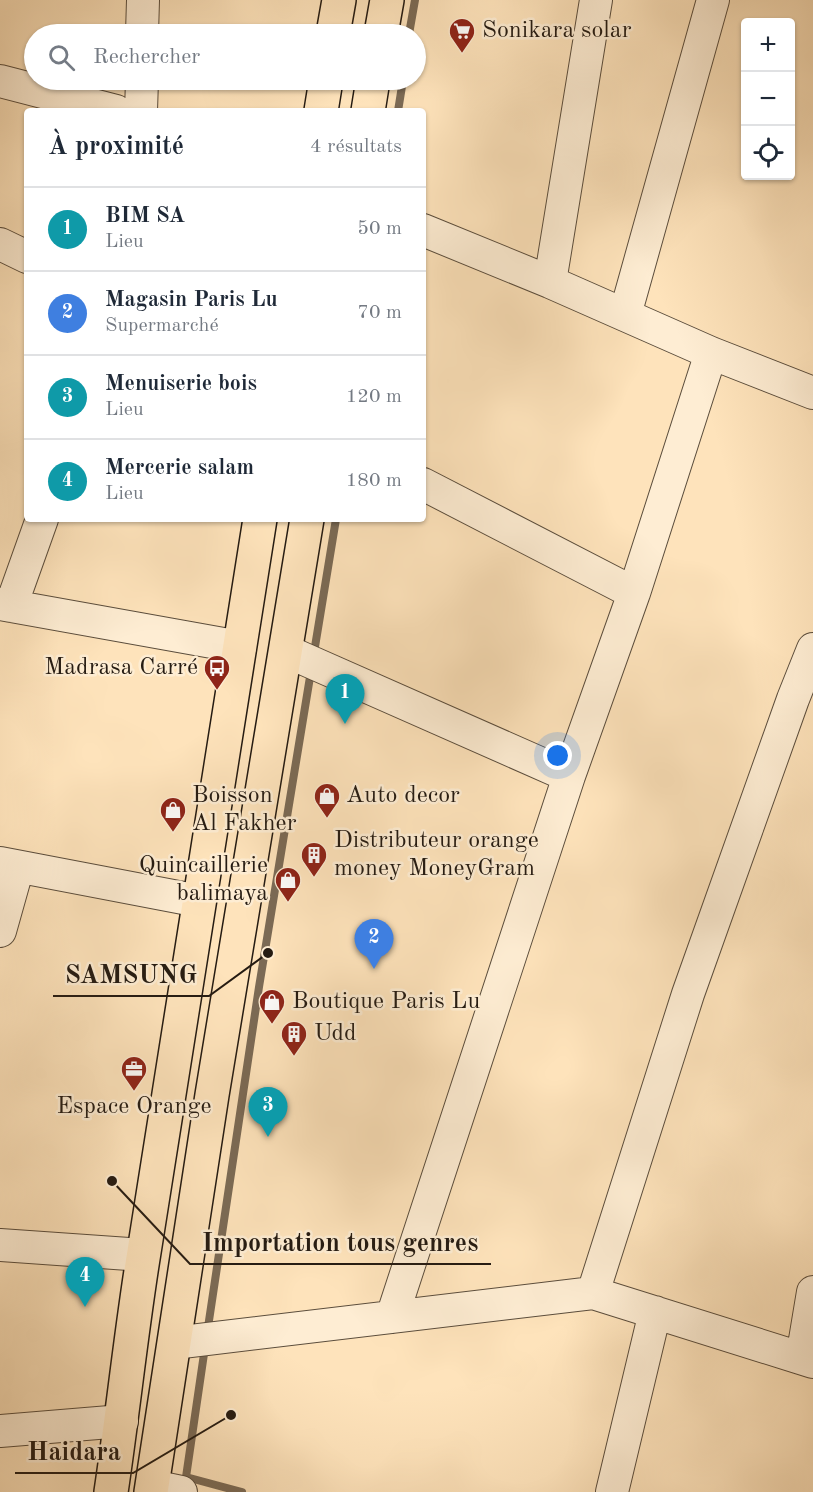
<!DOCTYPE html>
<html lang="fr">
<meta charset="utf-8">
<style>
body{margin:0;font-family:"Old Standard TT",serif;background:#f2f2f3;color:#1f2937}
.controls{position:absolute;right:18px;top:18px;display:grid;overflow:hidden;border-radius:6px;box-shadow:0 2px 4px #0004}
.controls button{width:54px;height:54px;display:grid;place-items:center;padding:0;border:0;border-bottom:2px solid #e0e1e3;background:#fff;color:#1f2937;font:30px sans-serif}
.you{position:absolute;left:558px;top:756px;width:21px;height:21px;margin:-15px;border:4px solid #fff;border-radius:50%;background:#1a73e8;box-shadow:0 0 0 9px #1a73e833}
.badge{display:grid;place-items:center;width:39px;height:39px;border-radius:50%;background:#8f2418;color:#fff;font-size:20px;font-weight:700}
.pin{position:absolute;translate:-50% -50px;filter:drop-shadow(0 2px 3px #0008)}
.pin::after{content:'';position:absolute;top:32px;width:21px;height:18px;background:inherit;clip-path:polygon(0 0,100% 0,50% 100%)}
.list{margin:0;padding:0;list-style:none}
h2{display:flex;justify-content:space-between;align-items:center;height:78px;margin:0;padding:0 24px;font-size:26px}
h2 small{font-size:20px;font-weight:400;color:#747a83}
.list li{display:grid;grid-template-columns:39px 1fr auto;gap:18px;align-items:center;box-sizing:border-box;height:84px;padding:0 24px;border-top:2px solid #e0e1e3}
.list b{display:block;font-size:22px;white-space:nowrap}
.list p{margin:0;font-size:20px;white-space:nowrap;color:#747a83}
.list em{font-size:20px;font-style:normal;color:#747a83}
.icon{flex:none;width:33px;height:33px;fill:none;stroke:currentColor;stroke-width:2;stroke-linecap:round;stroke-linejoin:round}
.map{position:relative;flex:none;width:813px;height:1492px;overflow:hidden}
.search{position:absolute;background:#fff;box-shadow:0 2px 4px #0004;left:24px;top:24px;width:402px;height:66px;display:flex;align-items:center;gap:15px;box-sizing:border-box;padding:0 21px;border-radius:33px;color:#747a83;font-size:22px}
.panel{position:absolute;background:#fff;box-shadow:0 2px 4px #0004;left:24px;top:108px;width:402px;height:414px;border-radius:6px}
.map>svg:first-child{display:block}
</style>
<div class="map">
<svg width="813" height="1492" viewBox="0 0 813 1492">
<rect width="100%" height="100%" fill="#fee3bb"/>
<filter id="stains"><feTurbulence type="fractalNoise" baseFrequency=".00333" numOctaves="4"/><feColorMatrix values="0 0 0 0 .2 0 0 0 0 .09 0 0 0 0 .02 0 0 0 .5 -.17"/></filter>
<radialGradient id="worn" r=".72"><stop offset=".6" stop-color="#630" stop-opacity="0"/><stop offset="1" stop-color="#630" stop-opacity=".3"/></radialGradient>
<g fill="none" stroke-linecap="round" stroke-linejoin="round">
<path stroke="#7b6a55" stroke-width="8" d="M409,34L415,0
M398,111L403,80
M207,1334L259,987L336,519
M186,1477L205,1347
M185,1480L186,1477L242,1492"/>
<g stroke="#5b4d3c" stroke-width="34">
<path id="street" d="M142,34L143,0
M0,81L116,111
M141,111L142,80
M423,230L550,282L711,353L813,393
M0,244L27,257
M550,282L596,0
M625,315L713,0
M423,484L634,593
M0,604L240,647
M11,606L42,519
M286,651L569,776
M0,863L199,901
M0,931L18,867
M0,1245L143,1255
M593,1293L813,1362
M392,1317L569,776L634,593L711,353
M174,1343L593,1293L688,994L793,699L813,649
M802,1358L813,1292
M0,1431L122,1421
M152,1486L181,1492
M612,1492L655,1312"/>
</g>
<g stroke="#251b12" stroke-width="36">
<path id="primary" d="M333,34L339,0
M381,34L387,0
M321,111L326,80
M368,111L373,80
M111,1492C123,1412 131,1332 144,1252C181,1007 223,764 260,519
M151,1492L212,1095L307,519"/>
</g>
<use href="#street" stroke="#feedd3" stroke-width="32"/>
<use href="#primary" stroke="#fee3bb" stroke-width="33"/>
</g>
<defs>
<g id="supermarket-pin" transform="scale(1.35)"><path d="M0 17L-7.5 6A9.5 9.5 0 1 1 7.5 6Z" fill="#8f2418" stroke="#feedd3"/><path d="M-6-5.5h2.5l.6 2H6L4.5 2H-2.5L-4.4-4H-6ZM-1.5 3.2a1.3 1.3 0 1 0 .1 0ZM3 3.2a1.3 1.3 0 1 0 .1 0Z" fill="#fff"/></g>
<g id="bus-pin" transform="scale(1.35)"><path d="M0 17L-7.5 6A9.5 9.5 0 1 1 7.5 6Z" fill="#8f2418" stroke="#feedd3"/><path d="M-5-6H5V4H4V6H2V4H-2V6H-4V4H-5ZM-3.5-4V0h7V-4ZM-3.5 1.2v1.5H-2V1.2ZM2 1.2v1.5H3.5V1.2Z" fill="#fff"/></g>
<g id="shop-pin" transform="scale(1.35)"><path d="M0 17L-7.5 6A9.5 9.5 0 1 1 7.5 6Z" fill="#8f2418" stroke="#feedd3"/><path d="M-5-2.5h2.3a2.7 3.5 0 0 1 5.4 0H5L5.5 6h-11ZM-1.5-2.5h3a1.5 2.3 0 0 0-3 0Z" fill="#fff"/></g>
<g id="building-pin" transform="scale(1.35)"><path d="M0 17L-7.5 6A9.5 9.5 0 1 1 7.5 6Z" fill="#8f2418" stroke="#feedd3"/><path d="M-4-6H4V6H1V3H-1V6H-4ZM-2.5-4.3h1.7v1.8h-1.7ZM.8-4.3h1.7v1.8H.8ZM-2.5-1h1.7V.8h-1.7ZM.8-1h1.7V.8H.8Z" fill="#fff"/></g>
<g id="office-pin" transform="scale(1.35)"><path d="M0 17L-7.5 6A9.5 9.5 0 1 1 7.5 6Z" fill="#8f2418" stroke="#feedd3"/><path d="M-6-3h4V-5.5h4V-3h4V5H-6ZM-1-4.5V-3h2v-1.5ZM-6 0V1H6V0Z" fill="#fff"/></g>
</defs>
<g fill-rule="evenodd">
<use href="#supermarket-pin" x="462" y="31"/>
<use href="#bus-pin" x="217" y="668"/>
<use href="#shop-pin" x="327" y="796"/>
<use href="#shop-pin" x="173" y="810"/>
<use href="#building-pin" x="314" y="855"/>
<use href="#shop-pin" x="288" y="880"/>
<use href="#shop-pin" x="272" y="1002"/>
<use href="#building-pin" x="294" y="1034"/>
<use href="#office-pin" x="134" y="1069"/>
</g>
<g text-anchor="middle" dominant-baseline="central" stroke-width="5" stroke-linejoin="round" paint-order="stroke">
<g font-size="24" fill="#251b12" stroke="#feedd3" text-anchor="start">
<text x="482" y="31">Sonikara solar</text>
<text x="198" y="668" text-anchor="end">Madrasa Carré</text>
<text x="192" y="796">Boisson<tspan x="192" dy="28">Al Fakher</tspan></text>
<text x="346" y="796">Auto decor</text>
<text x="334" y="841">Distributeur orange<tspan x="334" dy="28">money MoneyGram</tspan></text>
<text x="268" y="866" text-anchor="end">Quincaillerie<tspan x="268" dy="28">balimaya</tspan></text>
<text x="292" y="1002">Boutique Paris Lu</text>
<text x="314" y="1034">Udd</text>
<text x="134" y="1107" text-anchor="middle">Espace Orange</text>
</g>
</g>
<path fill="none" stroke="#251b12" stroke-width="2" d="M268 953L209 996H53M112 1181L190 1264H491M231 1415L133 1473H15"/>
<g fill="#251b12" stroke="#feedd3" stroke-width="2">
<circle cx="268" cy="953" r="6"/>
<circle cx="112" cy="1181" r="6"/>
<circle cx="231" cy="1415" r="6"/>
</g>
<g font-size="26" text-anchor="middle" font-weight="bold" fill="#251b12" stroke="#feedd3" stroke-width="5" stroke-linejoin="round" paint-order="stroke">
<text x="131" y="983">SAMSUNG</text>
<text x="340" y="1251">Importation tous genres</text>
<text x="74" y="1460">Haidara</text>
</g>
<rect width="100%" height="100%" filter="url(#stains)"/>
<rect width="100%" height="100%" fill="url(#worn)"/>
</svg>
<div class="controls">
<button>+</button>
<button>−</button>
<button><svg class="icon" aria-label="locate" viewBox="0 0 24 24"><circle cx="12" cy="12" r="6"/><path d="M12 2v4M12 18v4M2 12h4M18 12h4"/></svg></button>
</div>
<div class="you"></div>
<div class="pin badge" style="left:345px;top:724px;background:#0f9aa8">1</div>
<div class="pin badge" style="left:374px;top:969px;background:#3f7fe0">2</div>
<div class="pin badge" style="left:268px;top:1137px;background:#0f9aa8">3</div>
<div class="pin badge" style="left:85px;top:1307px;background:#0f9aa8">4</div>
<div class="search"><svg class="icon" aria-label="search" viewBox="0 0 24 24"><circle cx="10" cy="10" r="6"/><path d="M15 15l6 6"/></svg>Rechercher</div>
<section class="panel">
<h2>À proximité<small>4 résultats</small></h2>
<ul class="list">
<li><span class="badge" style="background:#0f9aa8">1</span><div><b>BIM SA</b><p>Lieu</p></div><em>50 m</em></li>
<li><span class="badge" style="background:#3f7fe0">2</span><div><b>Magasin Paris Lu</b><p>Supermarché</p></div><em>70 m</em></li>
<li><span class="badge" style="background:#0f9aa8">3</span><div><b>Menuiserie bois</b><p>Lieu</p></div><em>120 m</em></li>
<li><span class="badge" style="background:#0f9aa8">4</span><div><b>Mercerie salam</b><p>Lieu</p></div><em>180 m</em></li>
</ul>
</section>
</div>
